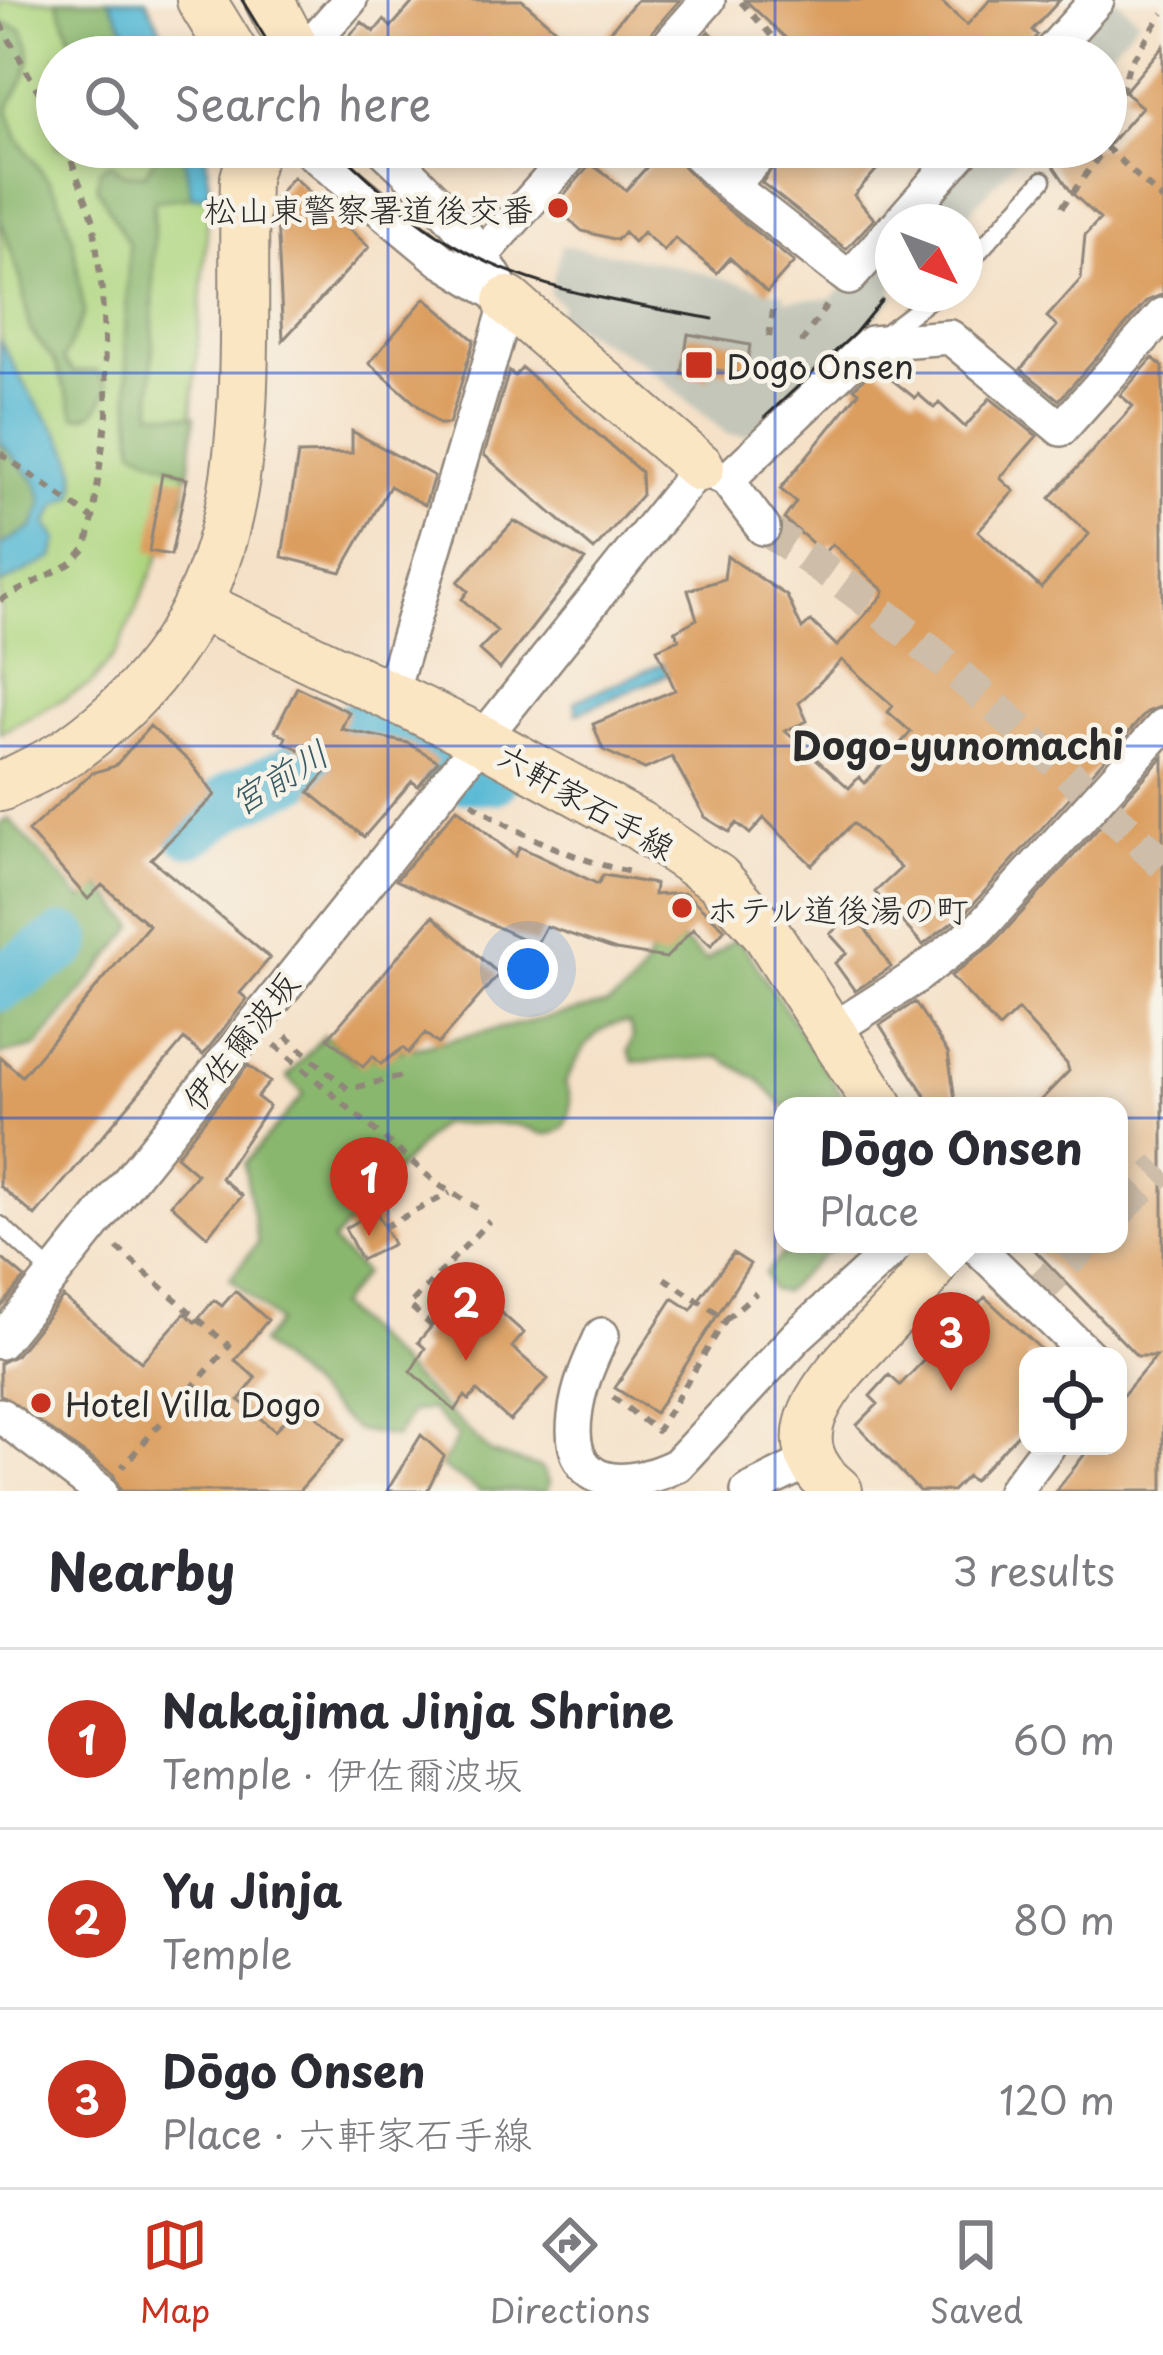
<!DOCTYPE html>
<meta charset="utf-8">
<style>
body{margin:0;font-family:"Playpen Sans","Klee One",sans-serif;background:#f7f7f7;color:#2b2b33}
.controls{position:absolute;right:36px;bottom:36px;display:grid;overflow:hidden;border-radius:24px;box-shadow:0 6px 18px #0003}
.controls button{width:108px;height:108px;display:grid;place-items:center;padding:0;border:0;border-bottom:3px solid #e1e1e2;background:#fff;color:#2b2b33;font:60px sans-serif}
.compass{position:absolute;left:875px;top:204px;width:108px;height:108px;border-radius:50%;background:#fff;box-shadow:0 6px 18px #0003;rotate:132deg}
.you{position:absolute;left:528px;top:969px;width:42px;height:42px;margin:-30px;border:9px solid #fff;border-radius:50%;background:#1a73e8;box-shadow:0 0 0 18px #1a73e833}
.badge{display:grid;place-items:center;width:78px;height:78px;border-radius:50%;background:#c8321e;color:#fff;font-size:39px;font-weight:700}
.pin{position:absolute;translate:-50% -99px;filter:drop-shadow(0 3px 6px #0008)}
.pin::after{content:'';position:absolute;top:63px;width:42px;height:36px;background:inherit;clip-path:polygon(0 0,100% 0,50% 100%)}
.popup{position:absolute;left:774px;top:1097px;width:354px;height:156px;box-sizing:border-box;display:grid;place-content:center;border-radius:24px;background:#fff;filter:drop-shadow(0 3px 9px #0005);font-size:39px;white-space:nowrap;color:#7c7c81}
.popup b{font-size:45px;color:#2b2b33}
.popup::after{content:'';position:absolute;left:50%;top:100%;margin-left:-24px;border:24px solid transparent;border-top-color:#fff}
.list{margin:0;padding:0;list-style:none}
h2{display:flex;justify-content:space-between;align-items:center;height:156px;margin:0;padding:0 48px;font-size:51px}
h2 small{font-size:39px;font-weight:400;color:#7c7c81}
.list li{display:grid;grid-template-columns:78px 1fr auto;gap:36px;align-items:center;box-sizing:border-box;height:180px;padding:0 48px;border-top:3px solid #e1e1e2}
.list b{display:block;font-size:45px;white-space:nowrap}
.list p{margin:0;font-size:39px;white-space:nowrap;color:#7c7c81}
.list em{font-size:39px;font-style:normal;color:#7c7c81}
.icon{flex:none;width:66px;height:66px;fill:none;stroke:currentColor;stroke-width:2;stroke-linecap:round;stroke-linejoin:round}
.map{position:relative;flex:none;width:1163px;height:1491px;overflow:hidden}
.search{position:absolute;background:#fff;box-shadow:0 6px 18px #0003;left:36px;right:36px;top:36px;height:132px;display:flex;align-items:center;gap:30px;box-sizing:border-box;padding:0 42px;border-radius:66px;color:#7c7c81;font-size:45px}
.sheet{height:696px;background:#fff}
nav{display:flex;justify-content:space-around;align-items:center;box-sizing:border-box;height:168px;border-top:3px solid #e1e1e2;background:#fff;font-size:33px;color:#7c7c81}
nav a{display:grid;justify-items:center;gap:6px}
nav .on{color:#c8321e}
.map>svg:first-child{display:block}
</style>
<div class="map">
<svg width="1163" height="1491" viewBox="0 0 1163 1491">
<rect width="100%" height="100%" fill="#f7f3e8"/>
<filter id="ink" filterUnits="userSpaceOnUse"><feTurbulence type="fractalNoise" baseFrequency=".00833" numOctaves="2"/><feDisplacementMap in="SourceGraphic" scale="24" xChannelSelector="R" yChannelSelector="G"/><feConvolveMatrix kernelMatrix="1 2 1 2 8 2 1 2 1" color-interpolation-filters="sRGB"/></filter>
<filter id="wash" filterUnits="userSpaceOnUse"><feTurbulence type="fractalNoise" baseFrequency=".004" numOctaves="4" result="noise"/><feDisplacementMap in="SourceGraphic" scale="48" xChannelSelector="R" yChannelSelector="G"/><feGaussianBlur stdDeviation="2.7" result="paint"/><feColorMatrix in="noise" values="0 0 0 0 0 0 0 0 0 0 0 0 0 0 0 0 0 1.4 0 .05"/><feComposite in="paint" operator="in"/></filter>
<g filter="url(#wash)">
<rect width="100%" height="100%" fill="#f5e1c8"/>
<path fill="#c3c6b9" d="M1105,0H1117L1139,19L1106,57H1054Z
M973,147H1027L961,222H906Z
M893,236V294H898L824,372L747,436L728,435L642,363L556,316L562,306L549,293L562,245L664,263L785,294V300L832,298Z"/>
<path fill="#aed680" stroke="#6c8056" stroke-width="3" d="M0,0H146L175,57H57V147H205L210,195L185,498L117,652L91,684L0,733Z"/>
<path fill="#8ab76e" stroke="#5a714c" stroke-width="3" d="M57,0H109L141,57H78Z
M0,22L22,29C40,63 22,79 8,110L18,139L57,193L73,239L84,313L63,360L73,372L96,371L107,384C104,402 95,420 75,416L55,362L30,330L21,280L0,219Z
M161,147H182L192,197L154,201L152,412L195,416L189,474L134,449L125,344L129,244L97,187L100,169L111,163L123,174H145Z
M0,442L36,482L43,502L33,527L0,546Z
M9,819L82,900L101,886L135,926L37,1047L0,1055V824Z
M655,939L683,941L706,961L734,939L745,948L849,1106H783L760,1081L719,1057L634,1062L628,1051L633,1036L629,1023C595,1020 578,1057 565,1083C575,1100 573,1135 545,1134C536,1134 526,1126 517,1125C492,1122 465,1124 439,1124L332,1242L364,1273L338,1306L491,1453L541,1468L549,1482L547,1491H480L441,1467L458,1437L430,1409L411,1412L396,1437L356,1430L260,1343L278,1322L230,1278L258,1243L244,1164L304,1094L287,1077L324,1035L355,1061L608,1004C638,987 646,971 655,939Z
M792,1244H847L825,1253L783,1292L772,1290L765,1273Z"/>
<path fill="#55b8d4" stroke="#407280" stroke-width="3" d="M109,0H146L175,57H141Z
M182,147H205L210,195L192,197Z
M0,340C11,360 21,381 34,400C55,431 85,454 74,496L57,505L47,524L58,540L53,558L0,585V546L33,527L43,502L36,482L0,442Z
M683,663L682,674L666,675L577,713L575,702L581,698L662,664Z"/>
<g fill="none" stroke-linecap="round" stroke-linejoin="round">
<path stroke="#55b8d4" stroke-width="57" d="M463,775L492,776
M191,829L234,799L293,773L355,730L408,740L434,755
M0,983L64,942"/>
</g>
<g id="blocks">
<path fill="#db9e5e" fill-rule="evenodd" d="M415,0H522L587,57L637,0H680L642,43L638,57H330L362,22L374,32L384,20L391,27Z
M745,0H939L967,25L990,0H1060L1032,30L1037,35L1023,57H776L790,42Z
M709,31L734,57H686Z
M1163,46V294L1147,301L1059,400L1021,369L1057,326L1047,317L1081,279L1085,235L1100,219L1072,193L1041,147H1107L1142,107L1124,92Z
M665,147L717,201L794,262L767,292L730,258L717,273L675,238L664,251L643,232L634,242L624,232L617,240L582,231L554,206L591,164L626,190Z
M787,147H897L854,195L874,219L846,249L762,183Z
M293,177L369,247L283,340L276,197Z
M425,298L474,340L449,424H439L369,363Z
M688,334L750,345L746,374L711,369L709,379L682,374Z
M1153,358L1163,367V706L1147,712L966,912L923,945L875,892L901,868L853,823L812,865L764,818L750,834L737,823L729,832L705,817L672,757L645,769L603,750L593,724L675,690L657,649L679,639L675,631L697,619L688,590L724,579L727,556L787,596L802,629L811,621L837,646L882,596L884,591L832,544L824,553L784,519L796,502L780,489L859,392L854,388L876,367L915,398L918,394L934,408L939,403L965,427L990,398L1037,436L1000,478L1014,491L978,531L1041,588L1089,534L1050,498L1133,406L1120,395ZM842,660L893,706L888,712L911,732L865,783L859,777L849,788L785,731L807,721L799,703Z
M522,368L641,472L642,495L594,550L484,455L509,371L515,376Z
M352,431L434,476L425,505L390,486L341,572L282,557L298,454L352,453Z
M162,474L187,479L171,555L149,551Z
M514,521L585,560L500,669L479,650L497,631L462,599L468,591L458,582Z
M297,687L349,712L341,729L408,743L438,761L418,786L412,781L364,837L309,792L332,765L284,742L286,737L275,731Z
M150,726L191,763L215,795L151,859L270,958L240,993L247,999L203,1055L184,1039L35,1216L0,1186V1057L22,1076L149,925L102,885L88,899L28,831L92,773L115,766Z
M1163,757V1491H1056L1091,1446H1118V1401L1156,1356H1137L1029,1244H1119V1106H1035L1069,1071L1067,1064L1018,1010L999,1028L951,976L995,942Z
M457,808L515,856L520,847L598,884L603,875L655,884L654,895L685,893L725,929L711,945L693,929L666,958L616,950L546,926L536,945L396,880Z
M854,912L891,967L855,991L835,963L847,953L830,934Z
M433,916L499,974L438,1044L425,1033L408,1053L403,1048L381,1064L373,1056L363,1067L328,1038Z
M915,1002L948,1053L956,1106H932L880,1025Z
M248,1065L270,1082L257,1097L269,1106L221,1178L242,1196L207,1236L171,1204L197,1174L176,1156Z
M376,1211L393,1244L361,1260L345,1228Z
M733,1253L750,1264L655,1413L615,1388L673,1298L691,1310Z
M0,1257L25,1278L0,1308Z
M235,1291L268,1320L235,1360L256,1378L239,1400L275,1431L301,1402L344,1440L299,1491H121L113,1474L0,1394V1363L16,1355L63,1297L141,1362L185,1313L195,1322L214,1300L222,1306Z
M985,1297L1048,1356H1028V1424L973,1481L967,1476L952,1491H919L857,1425L878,1404L870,1396L889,1375L900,1385Z
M468,1300L478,1309L487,1300L524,1333L512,1347L548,1379L510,1421L477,1391L469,1400L465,1396L455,1411L411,1371L425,1348L418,1342L445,1311L452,1317Z
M421,1435L444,1456L427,1491H387Z"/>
</g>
</g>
<g filter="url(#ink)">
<use href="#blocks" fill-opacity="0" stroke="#90867a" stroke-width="3"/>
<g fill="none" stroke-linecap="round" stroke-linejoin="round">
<path stroke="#cdbda9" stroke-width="33" stroke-dasharray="33 16" stroke-linecap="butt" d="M763,528C911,622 1037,743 1163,864
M1119,1211L1163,1167
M1032,1297L1085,1244"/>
<g stroke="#90867a" stroke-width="21">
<path id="lane" d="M965,267L1043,180
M882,336L937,294
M0,1225L54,1274"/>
</g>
<g stroke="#90867a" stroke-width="38">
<path id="street" d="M299,57L350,0
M658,57L708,0
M1046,57L1097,0
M305,147L441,260L508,301
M381,147C432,194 477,238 508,301L391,694
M690,147L731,186L767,147
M731,186L849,278L893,229
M900,222L966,147
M483,254L578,147
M727,480L871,343L950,337L1061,429L1163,315
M831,1031L914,978L980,928L1163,726
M974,1244L1089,1356
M602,1335C590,1361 578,1387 575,1416C566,1490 625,1491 677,1465L798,1335L898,1244
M0,1342L700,467L727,480L763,528
M0,1415L100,1491
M748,1491L811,1460
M1014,1491L1048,1446"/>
</g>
<g stroke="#90867a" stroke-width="52">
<path id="secondary" d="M201,0L236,57
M269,0L299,57
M508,301L700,467
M201,606L479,738L638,825L717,878L765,931L879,1106
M0,787C24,775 51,764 73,748C276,603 239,397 245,178L254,147
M838,1491C736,1410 922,1321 941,1244"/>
</g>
<path stroke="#90867a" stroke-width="6" stroke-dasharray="9 9" stroke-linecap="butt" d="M741,2L791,57
M0,23L57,125
M1106,145L1129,65L1163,13
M1106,147L1163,200
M1062,207L1106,147
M769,337L774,304
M801,343L831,299
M0,453L93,519
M0,600L70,564L86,548L93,519L107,414L102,292L93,218L66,147
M472,803C522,836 577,861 635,873
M286,1036L348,1089L407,1075
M275,1045L439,1185L477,1208
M384,1227L450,1193
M117,1248L229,1346L122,1467
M726,1319L756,1293
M432,1326L409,1305L489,1221
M613,1397L657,1431L726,1319L664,1278"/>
<use href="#lane" stroke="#fff" stroke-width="16"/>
<use href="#street" stroke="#fff" stroke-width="33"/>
<use href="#secondary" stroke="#fbe6c4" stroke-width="48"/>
<path stroke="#2b2b2b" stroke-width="3" d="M242,0L277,57
M334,147C373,182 410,220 456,246C535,292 625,303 713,319
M765,417L855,333L882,300"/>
</g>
</g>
<path fill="none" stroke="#1d4ed8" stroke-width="3" stroke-opacity="0.55" d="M388,0V57M775,0V57M388,147V1491M775,147V1491M0,373H1163M0,746H1163M0,1118H1163"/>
<g fill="#c8321e" stroke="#f7f3e8" stroke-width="4.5">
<circle cx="558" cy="208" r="12"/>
<rect x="684" y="350" width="30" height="30" rx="6"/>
<circle cx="682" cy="908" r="12"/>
<circle cx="41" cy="1403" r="12"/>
</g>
<g text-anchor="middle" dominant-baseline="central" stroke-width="9" stroke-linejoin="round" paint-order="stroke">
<g font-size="33" fill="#2b2b2b" stroke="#f7f3e8" text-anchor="start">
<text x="534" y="208" text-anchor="end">松山東警察署道後交番</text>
<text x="726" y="365">Dogo Onsen</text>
<text x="706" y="908">ホテル道後湯の町</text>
<text x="65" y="1403">Hotel Villa Dogo</text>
</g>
<g font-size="33" fill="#2b2b2b" stroke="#f7f3e8">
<text transform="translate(587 800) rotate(30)">六軒家石手線</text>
<text transform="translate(239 1040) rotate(-52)">伊佐爾波坂</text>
</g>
<g font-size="36" font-style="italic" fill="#3a5c66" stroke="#f7f3e8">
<text transform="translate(278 776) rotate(-31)">宮前川</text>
</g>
<g font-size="39" font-weight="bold" fill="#2b2b2b" stroke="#f7f3e8">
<text x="958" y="743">Dogo-yunomachi</text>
</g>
</g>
</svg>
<div class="controls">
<button><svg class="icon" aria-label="locate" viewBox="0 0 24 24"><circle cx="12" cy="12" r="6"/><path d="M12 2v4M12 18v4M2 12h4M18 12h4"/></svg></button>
</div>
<svg class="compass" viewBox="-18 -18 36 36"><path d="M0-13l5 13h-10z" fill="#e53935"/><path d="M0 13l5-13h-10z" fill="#7c7c81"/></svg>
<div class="you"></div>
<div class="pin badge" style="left:369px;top:1236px">1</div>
<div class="pin badge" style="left:466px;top:1361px">2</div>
<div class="pin badge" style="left:951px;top:1391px">3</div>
<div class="popup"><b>Dōgo Onsen</b>Place</div>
<div class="search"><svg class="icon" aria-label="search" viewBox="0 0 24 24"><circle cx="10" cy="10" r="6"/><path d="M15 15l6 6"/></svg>Search here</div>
</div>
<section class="sheet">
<h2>Nearby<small>3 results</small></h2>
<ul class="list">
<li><span class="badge">1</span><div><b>Nakajima Jinja Shrine</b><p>Temple · 伊佐爾波坂</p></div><em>60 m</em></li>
<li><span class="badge">2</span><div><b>Yu Jinja</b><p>Temple</p></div><em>80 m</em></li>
<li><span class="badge">3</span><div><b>Dōgo Onsen</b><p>Place · 六軒家石手線</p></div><em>120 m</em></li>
</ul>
</section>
<nav>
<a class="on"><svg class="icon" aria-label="map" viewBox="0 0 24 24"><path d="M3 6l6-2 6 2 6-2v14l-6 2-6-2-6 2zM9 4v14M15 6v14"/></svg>Map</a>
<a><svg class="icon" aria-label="directions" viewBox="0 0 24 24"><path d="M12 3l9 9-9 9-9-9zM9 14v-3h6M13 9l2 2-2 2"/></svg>Directions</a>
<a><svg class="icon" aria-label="saved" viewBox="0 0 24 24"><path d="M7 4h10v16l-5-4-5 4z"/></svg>Saved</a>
</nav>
